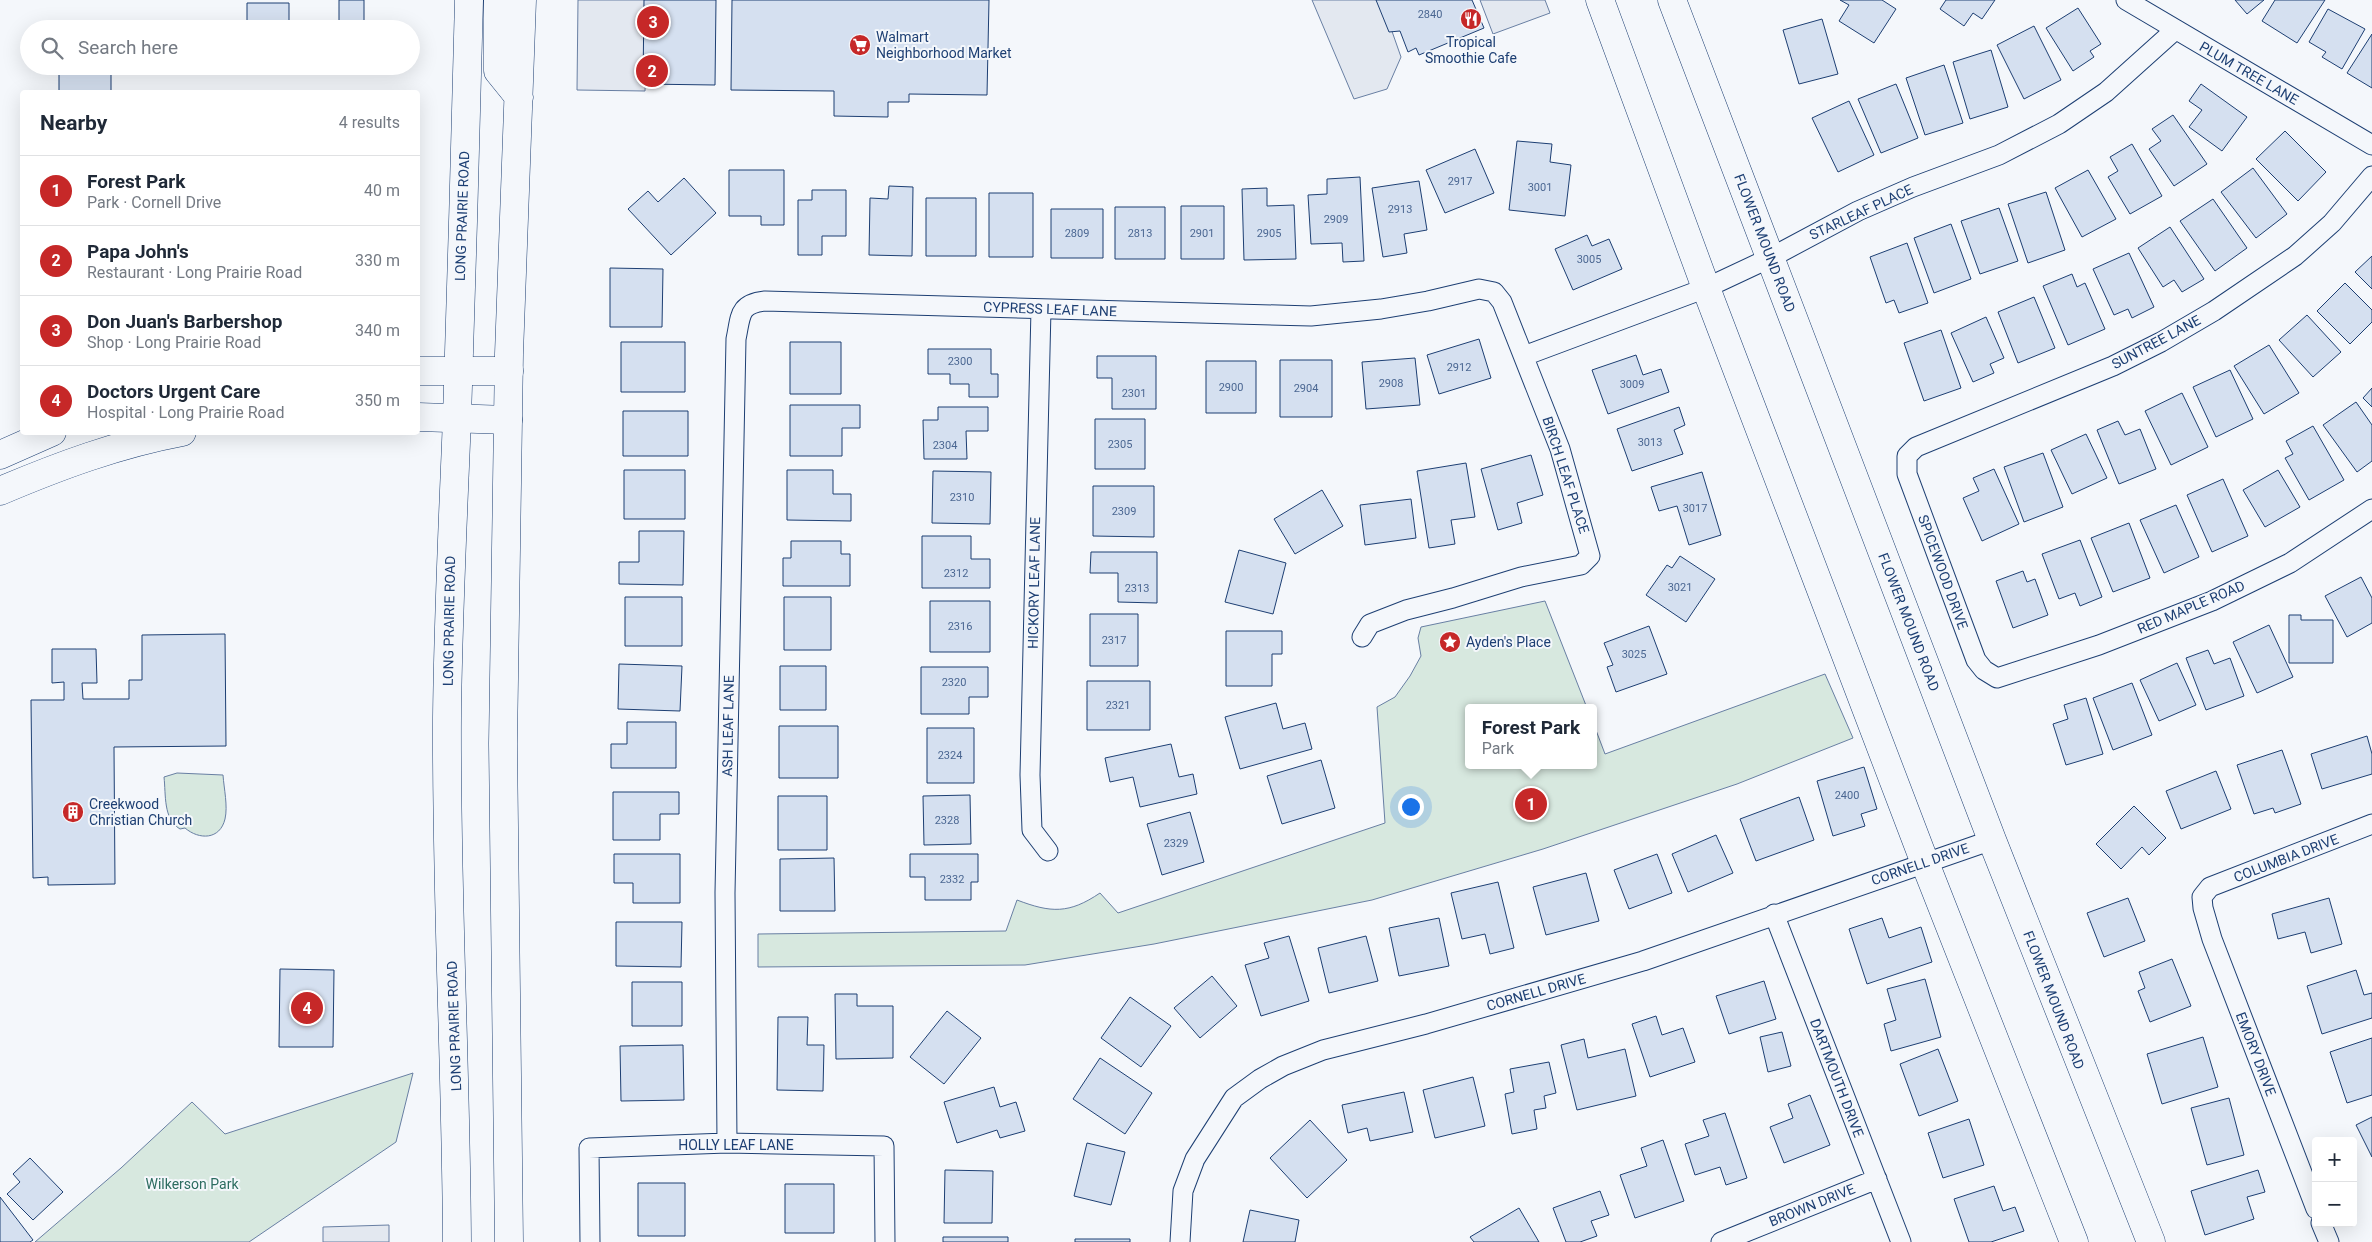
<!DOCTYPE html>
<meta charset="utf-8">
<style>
body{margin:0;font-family:Roboto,sans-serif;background:#f6f6f7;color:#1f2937}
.controls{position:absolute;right:15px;bottom:15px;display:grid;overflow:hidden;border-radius:5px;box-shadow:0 5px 20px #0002}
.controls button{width:45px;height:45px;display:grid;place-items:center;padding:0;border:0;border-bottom:1px solid #e0e1e3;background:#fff;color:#1f2937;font:25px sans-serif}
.you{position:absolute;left:1410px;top:806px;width:18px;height:18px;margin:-12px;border:4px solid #fff;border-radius:50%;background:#1a73e8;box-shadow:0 0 0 8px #1a73e833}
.badge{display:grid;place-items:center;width:32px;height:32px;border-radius:50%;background:#c62828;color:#fff;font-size:16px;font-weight:700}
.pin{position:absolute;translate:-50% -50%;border:2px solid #fff;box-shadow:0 1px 5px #0006}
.popup{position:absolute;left:1465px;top:704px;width:132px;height:65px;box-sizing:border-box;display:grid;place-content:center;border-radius:5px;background:#fff;filter:drop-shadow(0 1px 4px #0005);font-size:16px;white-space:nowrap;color:#747a83}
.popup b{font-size:19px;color:#1f2937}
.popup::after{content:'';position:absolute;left:50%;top:100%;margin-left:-10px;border:10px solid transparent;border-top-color:#fff}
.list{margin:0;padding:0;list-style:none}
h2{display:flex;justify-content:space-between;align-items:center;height:65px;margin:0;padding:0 20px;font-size:21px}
h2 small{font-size:16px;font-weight:400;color:#747a83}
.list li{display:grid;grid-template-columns:32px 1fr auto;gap:15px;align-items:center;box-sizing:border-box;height:70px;padding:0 20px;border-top:1px solid #e0e1e3}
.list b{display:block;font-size:19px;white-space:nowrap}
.list p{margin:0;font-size:16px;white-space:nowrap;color:#747a83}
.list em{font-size:16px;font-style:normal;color:#747a83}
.icon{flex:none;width:28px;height:28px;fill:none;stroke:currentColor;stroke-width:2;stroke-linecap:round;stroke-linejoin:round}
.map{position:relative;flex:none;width:2372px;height:1242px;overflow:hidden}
.search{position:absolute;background:#fff;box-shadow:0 5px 20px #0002;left:20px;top:20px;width:400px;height:55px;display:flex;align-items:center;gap:12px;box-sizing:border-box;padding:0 18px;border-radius:28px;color:#747a83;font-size:19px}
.panel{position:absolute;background:#fff;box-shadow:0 5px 20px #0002;left:20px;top:90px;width:400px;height:345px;border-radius:5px}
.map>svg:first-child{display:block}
</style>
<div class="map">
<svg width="2372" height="1242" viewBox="0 0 2372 1242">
<rect width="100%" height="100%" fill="#f4f7fb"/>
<path fill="#d7e8df" stroke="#687fa3" d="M1545,601L1587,708H1468V765H1594V725L1605,754L1825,674L1853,738L1737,784L1543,849L1372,900L1154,944L1025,965L758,967V934L1006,931L1017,900C1051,913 1069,914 1100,893L1118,913L1385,823L1377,707L1395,697L1410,676L1421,656L1418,638L1421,627Z
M177,773L223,775C224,789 228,806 225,819C220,840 199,840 185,828L180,829C163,819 166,795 164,777Z
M413,1073L396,1142L249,1242H35L121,1168L192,1102L225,1134Z"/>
<path fill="#e3e8f0" stroke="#687fa3" d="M578,0H647L645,91L577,90Z
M1312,0H1381L1401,57L1387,89L1354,99Z
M1480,0H1545L1550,13L1493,34Z
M389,1225V1242H323V1227Z"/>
<path fill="#d5e0f0" stroke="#1d3f73" d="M339,0H364V29H339Z
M644,0H716L715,85L643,84Z
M732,0H989L987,95L909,94V102H888V117L834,116V91L731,90Z
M1376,0H1472L1484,28L1419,55L1416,48L1408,52L1400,31L1389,32Z
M1840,0H1882L1896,9L1874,43L1839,21L1849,5Z
M1946,0H1995L1982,19L1973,13L1964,26L1940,9Z
M2235,0H2264L2247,14Z
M2275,0H2325L2297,43L2262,21Z
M247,3H289V29H247Z
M2078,8L2101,44L2090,51L2094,57L2073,71L2046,28Z
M2328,9L2365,29L2342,69L2322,57L2326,52L2309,42Z
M1822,19L1838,74L1799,84L1783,30Z
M2034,26L2061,80L2024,99L1997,45Z
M2372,34V88L2347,73Z
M1991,50L2008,107L1970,119L1953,62Z
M1944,65L1963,123L1925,135L1906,78Z
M59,66H111V92H59Z
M247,66H289V68H247Z
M339,66H364V71H339Z
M1896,84L1918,138L1881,153L1858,99Z
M2201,84L2247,117L2222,151L2189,127L2202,110L2189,101Z
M1849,101L1874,155L1838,172L1812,118Z
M2173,115L2207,164L2174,186L2149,149L2161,141L2152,129Z
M2285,131L2326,172L2298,201L2256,159Z
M1517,141L1552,144L1550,162L1571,165L1565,216L1509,210Z
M2132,144L2162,196L2130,214L2108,177L2118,171L2110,157Z
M1475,149L1494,193L1445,213L1426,170Z
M2253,168L2287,214L2256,238L2221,192Z
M729,170H784V225H761V216H729Z
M2088,170L2116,219L2082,237L2055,188Z
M1360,177L1364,261L1343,262L1342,243L1311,244L1308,195L1327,194V179Z
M684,178L716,213L671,255L628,209L648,191L658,202Z
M1419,181L1427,230L1404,234L1407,253L1383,257L1372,188Z
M889,186L913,187L912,256L869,255L870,198L888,199Z
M1267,188V206L1294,205L1296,259L1244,260L1242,189Z
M812,190H846V236H822V255H798V200H812Z
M2046,192L2065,250L2028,263L2008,204Z
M989,193H1033V257H989Z
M926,198H976V256H926Z
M2213,199L2247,248L2215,271L2180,221Z
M1181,206H1224V259H1181Z
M1115,207H1165V259H1115Z
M1999,208L2018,261L1980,274L1961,221Z
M1051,209H1103V258H1051Z
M1951,224L1971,279L1934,293L1914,238Z
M2170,227L2204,279L2182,292L2174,280L2163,287L2138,248Z
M1587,235L1592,246L1609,239L1622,269L1573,290L1555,249Z
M1907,243L1928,303L1899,313L1894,300L1886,303L1870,257Z
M2129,253L2154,307L2132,318L2128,309L2114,315L2093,269Z
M2372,256V289L2355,272Z
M610,268L663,269L662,327H610Z
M2072,274L2077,287L2085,283L2105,329L2068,345L2043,286Z
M2345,283L2372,310V322L2350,344L2317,311Z
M2034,297L2055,348L2018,363L1998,312Z
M2307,315L2341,352L2313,377L2279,340Z
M1986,317L2004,358L1990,364L1994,373L1973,382L1951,333Z
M1941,330L1961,388L1924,401L1904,343Z
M1479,339L1491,378L1439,394L1427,355Z
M621,342H685V392H621Z
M790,342H841V394H790Z
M2269,345L2299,393L2264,414L2234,366Z
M928,349H991V374H998V397H969V384H950V374H928Z
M1636,355L1643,375L1661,369L1669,392L1608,414L1592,370Z
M1097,356H1156V409H1112V378H1097Z
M1415,358L1420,405L1366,409L1362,362Z
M1280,360H1332V417H1280Z
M1206,361H1256V413H1206Z
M2230,370L2253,419L2216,437L2193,387Z
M2372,388V407L2363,398Z
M2182,393L2208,447L2171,465L2145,411Z
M2356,402L2372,425V461L2357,472L2323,425Z
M790,405H860V428H842V456H790Z
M938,407H988V431H966L967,459H924L923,420H938Z
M1679,407L1685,425L1674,430L1683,454L1632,471L1617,429Z
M623,411H688V456H623Z
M1095,419H1145V469H1095Z
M2118,421L2125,435L2140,429L2156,469L2119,484L2097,430Z
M2313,426L2344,480L2309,500L2285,458L2293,454L2286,441Z
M2086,434L2107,478L2072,494L2051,450Z
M2043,453L2063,507L2024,522L2004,467Z
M1531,455L1543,495L1517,503L1522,523L1498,530L1481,469Z
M1466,463L1475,517L1451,520L1455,544L1429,548L1417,471Z
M1994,469L2019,524L1982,541L1963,498L1979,491L1973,478Z
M624,470H685V519H624Z
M787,470H833V494H851V521L787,520Z
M2278,470L2300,507L2265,527L2243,490Z
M933,471L991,472L990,524L932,523Z
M1702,472L1721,535L1689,545L1677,506L1659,511L1651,487Z
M2223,479L2248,536L2212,552L2187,495Z
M1093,486H1154V537L1093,536Z
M1322,490L1343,526L1295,554L1274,519Z
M1411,499L1416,538L1365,545L1360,505Z
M2176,505L2199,557L2164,573L2140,520Z
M2129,523L2150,578L2113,592L2091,538Z
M639,531H684L683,585L619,584V562H639Z
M922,536H971V559H990V588H922Z
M2080,540L2102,597L2080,606L2075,593L2059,599L2042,554Z
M791,541H841V554H850V586H783V558H791Z
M1239,550L1286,563L1273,614L1225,602Z
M1091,552H1157V603L1118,602V573H1090Z
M1680,556L1715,579L1686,622L1646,595L1667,565L1672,568Z
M2023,571L2027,582L2035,579L2048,615L2013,628L1996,581Z
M2361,577L2372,598V623L2347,637L2325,596Z
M625,597H682V646H625Z
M784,597H831V650H784Z
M930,601H990V652H930Z
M1090,614H1138V666H1090Z
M2289,615H2301V620H2333V663H2289Z
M2269,625L2293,677L2257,693L2233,642Z
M1649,626L1667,674L1616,692L1607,667L1613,665L1604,643Z
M1226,631H1282V654H1272V686H1226Z
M225,634L226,746L114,747L115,884L48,885V877L33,878L31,700H64V682L52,683V649H96L97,683H82L83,699H129V680H142V635Z
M2208,650L2214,664L2230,658L2244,696L2206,710L2186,658Z
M2177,663L2196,705L2159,721L2140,680Z
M619,664L682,666L680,711L618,709Z
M780,666H826V710H780Z
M921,667H988V697H969V714H921Z
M1087,681H1150V730H1087Z
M2132,683L2152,735L2113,750L2093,698Z
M2086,698L2103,754L2066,765L2053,724L2068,719L2064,705Z
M1276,703L1283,729L1305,723L1312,749L1240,769L1225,717Z
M627,722H676V768H611V744H627Z
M779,726H838V778H779Z
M927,728H974V783H927Z
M2367,736L2372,754V774L2322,789L2311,754Z
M1171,744L1179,777L1193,774L1197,794L1140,807L1133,777L1110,782L1105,758Z
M2282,750L2301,804L2275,813L2273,808L2254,814L2237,765Z
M1321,760L1335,808L1282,824L1267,776Z
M1864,767L1877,809L1861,814L1865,826L1833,836L1817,781Z
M2216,771L2231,809L2181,829L2166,791Z
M613,792H679V814H660V840H613Z
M970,795L971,844L924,845L923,796Z
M778,796H827V850H778Z
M1799,797L1814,840L1756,861L1740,819Z
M2134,806L2166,838L2149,855L2142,847L2121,869L2096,844Z
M1190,812L1204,862L1162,875L1147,824Z
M1716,835L1733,873L1688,892L1672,854Z
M614,854H680V903H633V883H614Z
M910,854H978V882H971V900H925V877H910Z
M1657,854L1672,893L1629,909L1614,870Z
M834,858L835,911H780V859Z
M1586,873L1599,921L1546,935L1533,887Z
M1498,882L1514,948L1490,954L1485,934L1462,939L1451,893Z
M2128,898L2145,941L2104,957L2087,913Z
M2329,898L2342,944L2311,953L2305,932L2278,939L2272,914Z
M1439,918L1449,966L1399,976L1389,928Z
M1882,918L1889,938L1921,927L1932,962L1867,984L1849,929Z
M616,922H682L681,967L616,966Z
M1289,936L1309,1001L1261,1016L1245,965L1269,958L1264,943Z
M1366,936L1378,981L1329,993L1318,948Z
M2172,959L2191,1006L2150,1022L2138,991L2145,988L2139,972Z
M280,969L334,970L333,1047H279Z
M2356,970L2364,995L2372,993V1018L2322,1034L2307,986Z
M1212,976L1237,1006L1200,1038L1174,1008Z
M1925,979L1941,1037L1891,1051L1884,1024L1896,1020L1887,989Z
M1764,981L1776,1019L1729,1034L1716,996Z
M632,982H682V1026H632Z
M835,994H857V1006H893V1058L836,1059Z
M1130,997L1171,1026L1141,1067L1101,1038Z
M947,1011L981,1038L944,1084L910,1057Z
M1656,1016L1662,1035L1683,1028L1695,1062L1650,1077L1632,1024Z
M778,1017H808L807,1045H824L823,1091L777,1090Z
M1782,1032L1791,1066L1768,1072L1760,1037Z
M2203,1037L2218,1087L2162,1104L2147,1054Z
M2372,1038V1095L2347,1103L2330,1052Z
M1584,1039L1588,1058L1625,1049L1636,1096L1577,1110L1561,1045Z
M683,1045L684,1100L621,1101L620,1046Z
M1938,1049L1958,1101L1919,1116L1900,1064Z
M1100,1058L1152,1093L1125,1134L1073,1099Z
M1549,1062L1556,1093L1544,1096L1546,1108L1534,1110L1537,1129L1512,1134L1505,1094L1514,1092L1510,1069Z
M1473,1077L1485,1126L1435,1138L1423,1090Z
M994,1087L1000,1107L1016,1102L1025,1131L1000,1138L997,1130L957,1143L944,1102Z
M1404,1092L1413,1132L1370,1141L1367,1128L1348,1133L1342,1105Z
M1810,1095L1830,1145L1784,1163L1770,1127L1793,1118L1788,1104Z
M2229,1098L2244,1155L2207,1165L2191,1108Z
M1725,1113L1747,1178L1726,1185L1720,1167L1695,1175L1685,1144L1709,1136L1703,1120Z
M2372,1117V1157L2356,1125Z
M1969,1119L1984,1165L1943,1178L1928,1133Z
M1310,1120L1347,1160L1307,1198L1270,1158Z
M1663,1140L1684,1201L1635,1218L1620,1175L1647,1166L1641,1148Z
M1087,1143L1125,1152L1111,1205L1074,1196Z
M30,1158L63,1192L33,1220L7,1194L20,1182L13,1174Z
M945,1170L993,1171L992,1223H944Z
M2258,1170L2265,1192L2247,1197L2254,1219L2205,1235L2191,1191Z
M638,1183H685V1236H638Z
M785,1184H834V1233H785Z
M1994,1186L2003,1211L2015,1207L2024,1231L1991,1242H1969L1954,1199Z
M1600,1191L1609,1215L1591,1221L1597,1236L1580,1242H1566L1553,1208Z
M0,1197L33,1240L30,1242H0Z
M1519,1208L1539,1242H1474L1470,1237Z
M1250,1210L1299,1220L1295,1242H1243Z
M943,1237H1008V1242H943Z
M1075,1239H1130V1242H1075Z"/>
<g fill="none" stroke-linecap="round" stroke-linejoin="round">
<g stroke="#1d3f73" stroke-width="21">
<path id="minor" d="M2126,0L2372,145
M2372,176L2332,223L2295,256L2214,311L2161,342L2113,366L1916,447L1907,456V474L1976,660L1984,670L1997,678L2099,645L2212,601L2290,563L2372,509
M1041,309L1030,775L1032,830L1048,851
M1524,356L1706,288L1770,258L1858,211L1913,187L1999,155L2059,124L2106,92L2175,30
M1774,914L1901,1242
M727,1143L725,893L736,339C741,316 738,304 765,301L1311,316L1381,309L1428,301L1479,289L1494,292L1502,302L1560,449L1590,556L1581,565L1521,577L1453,598L1406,610L1370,624L1362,637
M2316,1209L2212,939L2203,908L2202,897L2210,887L2372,824
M2321,1223L2329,1242
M590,1242L589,1148L727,1143L884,1146L885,1242
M1180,1242L1183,1191L1195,1159L1234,1098L1260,1079L1283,1066L1323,1050L1426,1024L1643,961L1992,840
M1721,1242L1877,1179"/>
</g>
<g stroke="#1d3f73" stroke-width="29">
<path id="secondary" d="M1600,0L1706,288L1925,863L2074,1242
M1672,0L1992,840L2151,1242
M418,371H509
M418,417L508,420
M0,455L52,432
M0,491C59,466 118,444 182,432"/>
</g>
<g stroke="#1d3f73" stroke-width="29">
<path id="primary" d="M498,0V71L519,97
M457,1242C456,1067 446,892 447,718C448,618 453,518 457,418C462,279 465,139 469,0
M509,1242L503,744L509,354L522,0"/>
</g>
<use href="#minor" stroke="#f4f7fb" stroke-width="19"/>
<use href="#secondary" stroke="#f4f7fb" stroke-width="28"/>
<use href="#primary" stroke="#f4f7fb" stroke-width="28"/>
</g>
<defs>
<g id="restaurant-disc" transform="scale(1.125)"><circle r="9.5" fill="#c62828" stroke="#f4f7fb"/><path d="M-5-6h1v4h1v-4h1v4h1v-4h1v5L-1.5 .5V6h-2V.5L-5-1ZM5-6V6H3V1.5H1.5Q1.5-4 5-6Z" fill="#fff"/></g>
<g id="supermarket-disc" transform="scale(1.125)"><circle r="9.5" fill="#c62828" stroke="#f4f7fb"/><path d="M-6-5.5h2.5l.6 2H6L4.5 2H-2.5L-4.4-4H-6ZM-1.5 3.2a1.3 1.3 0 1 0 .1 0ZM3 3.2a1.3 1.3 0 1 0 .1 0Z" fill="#fff"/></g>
<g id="sight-disc" transform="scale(1.125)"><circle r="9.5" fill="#c62828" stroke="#f4f7fb"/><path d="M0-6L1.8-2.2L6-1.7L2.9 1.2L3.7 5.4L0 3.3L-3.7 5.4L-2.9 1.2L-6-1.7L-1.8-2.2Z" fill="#fff"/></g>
<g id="building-disc" transform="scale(1.125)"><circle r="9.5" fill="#c62828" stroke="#f4f7fb"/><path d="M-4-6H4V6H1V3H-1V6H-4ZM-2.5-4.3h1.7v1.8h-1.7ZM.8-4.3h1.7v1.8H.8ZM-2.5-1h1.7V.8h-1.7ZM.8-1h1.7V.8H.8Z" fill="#fff"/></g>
</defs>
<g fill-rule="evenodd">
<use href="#restaurant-disc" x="1471" y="19"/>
<use href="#supermarket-disc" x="860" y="45"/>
<use href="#sight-disc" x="1450" y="642"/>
<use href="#building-disc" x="73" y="812"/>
</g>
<g text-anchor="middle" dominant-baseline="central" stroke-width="4" stroke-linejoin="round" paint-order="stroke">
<g font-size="11" fill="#4b6792">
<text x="1430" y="14">2840</text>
<text x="1460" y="181">2917</text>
<text x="1540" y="187">3001</text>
<text x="1400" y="209">2913</text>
<text x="1336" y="219">2909</text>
<text x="1077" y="233">2809</text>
<text x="1140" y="233">2813</text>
<text x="1202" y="233">2901</text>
<text x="1269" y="233">2905</text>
<text x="1589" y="259">3005</text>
<text x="960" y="361">2300</text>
<text x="1459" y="367">2912</text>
<text x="1391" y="383">2908</text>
<text x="1632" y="384">3009</text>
<text x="1231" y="387">2900</text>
<text x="1306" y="388">2904</text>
<text x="1134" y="393">2301</text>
<text x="1650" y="442">3013</text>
<text x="1120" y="444">2305</text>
<text x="945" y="445">2304</text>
<text x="962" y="497">2310</text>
<text x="1695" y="508">3017</text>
<text x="1124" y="511">2309</text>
<text x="956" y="573">2312</text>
<text x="1680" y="587">3021</text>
<text x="1137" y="588">2313</text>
<text x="960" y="626">2316</text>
<text x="1114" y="640">2317</text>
<text x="1634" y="654">3025</text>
<text x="954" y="682">2320</text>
<text x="1118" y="705">2321</text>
<text x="950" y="755">2324</text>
<text x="1847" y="795">2400</text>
<text x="947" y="820">2328</text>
<text x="1176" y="843">2329</text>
<text x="952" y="879">2332</text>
</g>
<g font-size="14" fill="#1d3f73" stroke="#f4f7fb" text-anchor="start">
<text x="876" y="37">Walmart<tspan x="876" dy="16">Neighborhood Market</tspan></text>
<text x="1471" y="42" text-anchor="middle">Tropical<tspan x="1471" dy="16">Smoothie Cafe</tspan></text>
<text x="1466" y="642">Ayden's Place</text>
<text x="89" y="804">Creekwood<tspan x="89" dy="16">Christian Church</tspan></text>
</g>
<g font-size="14" fill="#1d3f73" stroke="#f4f7fb">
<text transform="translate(2249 73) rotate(30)">PLUM TREE LANE</text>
<text transform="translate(1861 212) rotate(-25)">STARLEAF PLACE</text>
<text transform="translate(462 216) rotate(-88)">LONG PRAIRIE ROAD</text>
<text transform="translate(1765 243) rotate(69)">FLOWER MOUND ROAD</text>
<text transform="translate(1050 309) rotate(2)">CYPRESS LEAF LANE</text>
<text transform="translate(2156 342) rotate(-28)">SUNTREE LANE</text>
<text transform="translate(1566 475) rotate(72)">BIRCH LEAF PLACE</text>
<text transform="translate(1943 572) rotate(70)">SPICEWOOD DRIVE</text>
<text transform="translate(1034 583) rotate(-89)">HICKORY LEAF LANE</text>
<text transform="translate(2191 607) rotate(-23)">RED MAPLE ROAD</text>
<text transform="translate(449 621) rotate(-89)">LONG PRAIRIE ROAD</text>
<text transform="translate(1909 622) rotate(69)">FLOWER MOUND ROAD</text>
<text transform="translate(728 726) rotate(-89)">ASH LEAF LANE</text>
<text transform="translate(2286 858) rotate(-21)">COLUMBIA DRIVE</text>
<text transform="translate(1920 864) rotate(-19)">CORNELL DRIVE</text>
<text transform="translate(1536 992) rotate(-16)">CORNELL DRIVE</text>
<text transform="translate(2054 1000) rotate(69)">FLOWER MOUND ROAD</text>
<text transform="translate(454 1026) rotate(-92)">LONG PRAIRIE ROAD</text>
<text transform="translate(2256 1054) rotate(69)">EMORY DRIVE</text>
<text transform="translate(1837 1078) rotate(69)">DARTMOUTH DRIVE</text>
<text x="736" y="1145">HOLLY LEAF LANE</text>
<text transform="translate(1812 1205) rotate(-22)">BROWN DRIVE</text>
</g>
<g font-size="14" fill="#2c6c60" stroke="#f4f7fb">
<text x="192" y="1184">Wilkerson Park</text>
</g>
</g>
</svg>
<div class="controls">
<button>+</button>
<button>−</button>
</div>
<div class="you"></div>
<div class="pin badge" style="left:1531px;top:804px">1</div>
<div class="popup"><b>Forest Park</b>Park</div>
<div class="pin badge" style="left:652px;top:71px">2</div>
<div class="pin badge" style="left:653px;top:22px">3</div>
<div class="pin badge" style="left:307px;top:1008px">4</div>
<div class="search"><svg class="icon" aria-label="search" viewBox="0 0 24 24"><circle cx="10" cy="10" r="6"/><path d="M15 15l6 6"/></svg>Search here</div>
<section class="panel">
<h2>Nearby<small>4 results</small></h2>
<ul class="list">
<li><span class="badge">1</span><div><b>Forest Park</b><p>Park · Cornell Drive</p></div><em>40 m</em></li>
<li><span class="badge">2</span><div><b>Papa John's</b><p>Restaurant · Long Prairie Road</p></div><em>330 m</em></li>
<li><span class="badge">3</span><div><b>Don Juan's Barbershop</b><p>Shop · Long Prairie Road</p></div><em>340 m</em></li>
<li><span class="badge">4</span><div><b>Doctors Urgent Care</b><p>Hospital · Long Prairie Road</p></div><em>350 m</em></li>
</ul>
</section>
</div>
